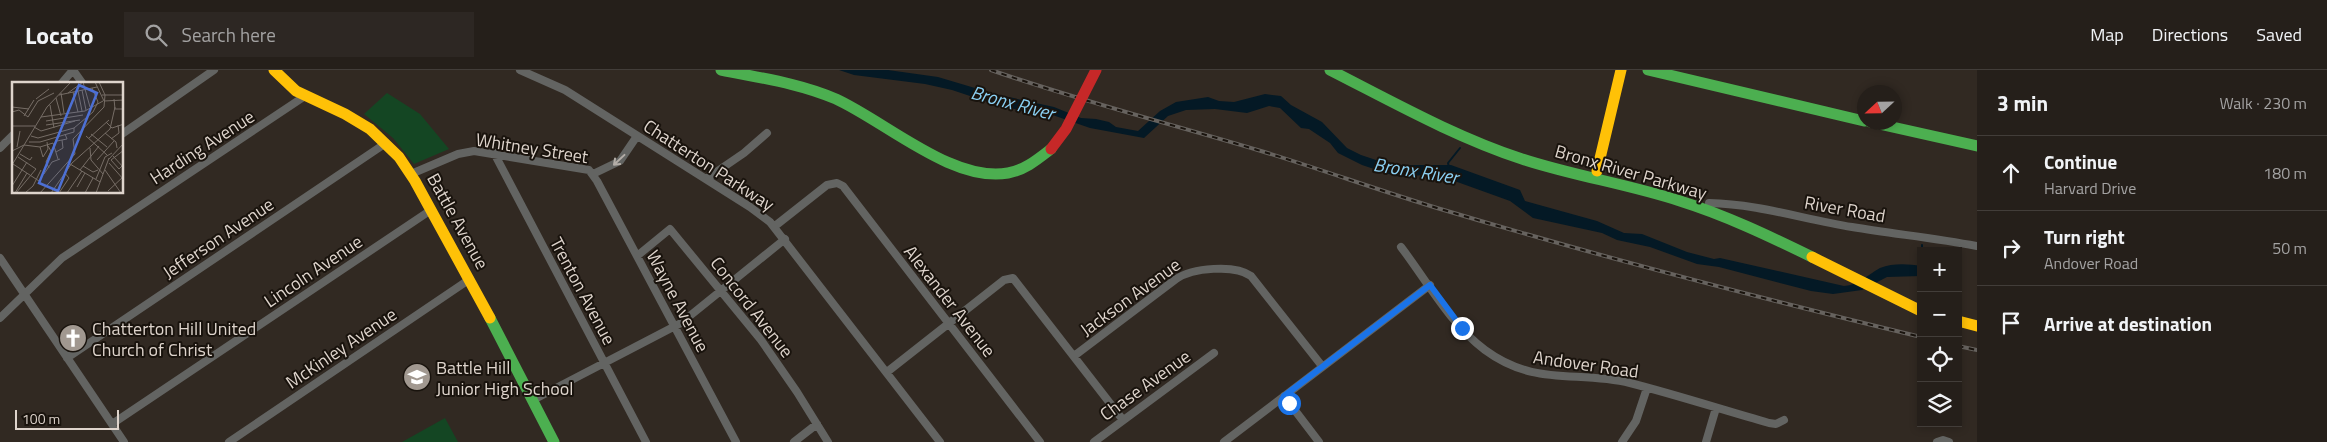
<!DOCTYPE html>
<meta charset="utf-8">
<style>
body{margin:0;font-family:"Titillium Web",sans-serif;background:#2d2723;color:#f1f3f6}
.controls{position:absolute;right:15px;bottom:15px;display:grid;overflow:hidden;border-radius:0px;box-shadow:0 2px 8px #0003}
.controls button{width:45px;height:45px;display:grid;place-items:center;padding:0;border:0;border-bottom:1px solid #423d39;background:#251f1a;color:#f1f3f6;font:25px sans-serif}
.compass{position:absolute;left:1857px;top:15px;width:45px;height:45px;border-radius:50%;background:#251f1a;box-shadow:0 2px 8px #0003;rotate:248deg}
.scale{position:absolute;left:15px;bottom:12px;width:104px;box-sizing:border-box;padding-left:5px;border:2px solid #ded4cc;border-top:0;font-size:14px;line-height:18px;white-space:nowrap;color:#ded4cc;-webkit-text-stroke:4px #19130d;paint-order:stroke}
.stop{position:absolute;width:15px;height:15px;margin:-11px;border:4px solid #1a73e8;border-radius:50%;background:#fff}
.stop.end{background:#1a73e8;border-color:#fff;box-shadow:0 1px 5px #0008}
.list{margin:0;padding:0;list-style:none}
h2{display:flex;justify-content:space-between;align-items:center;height:65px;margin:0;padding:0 20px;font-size:21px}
h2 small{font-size:16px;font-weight:400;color:#a3a2a2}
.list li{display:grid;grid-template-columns:32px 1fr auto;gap:15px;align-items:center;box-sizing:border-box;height:75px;padding:0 20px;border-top:1px solid #423d39}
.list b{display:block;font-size:19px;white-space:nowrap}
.list p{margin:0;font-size:16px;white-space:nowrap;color:#a3a2a2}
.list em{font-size:16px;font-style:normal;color:#a3a2a2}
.icon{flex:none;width:28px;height:28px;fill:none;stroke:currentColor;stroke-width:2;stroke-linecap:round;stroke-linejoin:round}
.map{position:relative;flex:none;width:1977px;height:372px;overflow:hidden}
header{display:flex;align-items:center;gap:30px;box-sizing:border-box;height:70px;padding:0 25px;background:#251f1a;border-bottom:1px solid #423d39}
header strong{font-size:24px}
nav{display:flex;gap:28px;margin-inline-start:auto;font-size:18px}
.search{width:350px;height:45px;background:#2d2723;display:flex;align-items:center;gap:12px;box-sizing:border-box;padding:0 18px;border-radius:0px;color:#a3a2a2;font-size:19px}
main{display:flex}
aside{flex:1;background:#251f1a}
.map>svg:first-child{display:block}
</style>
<header>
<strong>Locato</strong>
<div class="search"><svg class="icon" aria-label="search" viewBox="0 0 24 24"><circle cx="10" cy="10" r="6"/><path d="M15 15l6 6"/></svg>Search here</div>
<nav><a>Map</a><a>Directions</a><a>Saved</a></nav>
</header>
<main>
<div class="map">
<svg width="1977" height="372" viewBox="0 0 1977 372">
<rect width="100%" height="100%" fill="#312922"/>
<path fill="#144623" d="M387,23L420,44L449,79L414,94L393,68L364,44Z
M445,348L458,372H402Z"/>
<path fill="#041925" d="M839,0H888L938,7L995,24L1054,37L1081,48L1096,49L1109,52L1116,57L1138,61L1160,41L1176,32L1208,27L1219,31L1234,32L1265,24L1281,26L1291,35L1322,52L1347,78L1361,85L1391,95H1451L1520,120L1525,131L1597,151L1624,163L1642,164L1687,182L1714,189L1720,188L1844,216C1859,215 1867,205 1880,198C1893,193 1908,194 1921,196V206L1887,207L1862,220L1833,224L1811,221L1719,197L1697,194L1650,177L1617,170L1602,163L1533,148L1510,131L1449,109L1422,105L1407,107L1395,106L1362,95L1338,83L1330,73L1309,59L1301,58L1280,38L1269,36L1247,43L1215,39L1186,40L1168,46L1144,68L1090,58L1041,41L1028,42L1000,36L952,20L925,14L854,5Z"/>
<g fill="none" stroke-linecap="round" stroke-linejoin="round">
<path stroke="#041925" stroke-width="2" d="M1449,97L1448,93L1460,78
M1922,175V181"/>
<path stroke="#636462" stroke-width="8" d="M73,0L83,14
M520,0L565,20L750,137L770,152L940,372
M61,14L73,0
M122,64L214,0
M0,78L14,64
M494,83L646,372
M411,104L458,84L474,81L589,100L597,111L736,372
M593,104L620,91L637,66
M706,109L744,83L767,63
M1709,133C1758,134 1803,149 1852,157C1894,164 1935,168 1977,176
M775,156L827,115L837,113L843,116L1040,372
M1401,177C1427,211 1450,254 1485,280C1535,317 1577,300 1630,313C1677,325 1723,340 1769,353L1776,354L1784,350
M637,186L670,159L761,270L797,322L828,372
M0,188L124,372
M0,248L62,188L305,26
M1074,286L1176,209C1192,198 1235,194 1251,206L1322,296
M67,288L386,73
M887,302L1004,210L1013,208L1123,350
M1284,326L1319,372
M533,330L681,253L785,169
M112,354L431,140
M229,372L470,209
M794,372L817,354
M1094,372L1214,283
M1224,372L1430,215
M1622,372L1636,351L1647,318
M1706,372L1716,338
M1937,372L1943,370L1949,372"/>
<path stroke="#4caf50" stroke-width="11" d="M721,0C760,8 799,13 836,29C886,52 953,113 1008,103C1025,100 1038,89 1051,79
M1330,0C1393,32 1455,67 1522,89C1574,106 1628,114 1680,131C1725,145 1769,166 1812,187
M1648,0L1864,51
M1870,52L1977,76
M490,248L554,372"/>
<path stroke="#ffc107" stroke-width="11" d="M274,0L296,21L345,44L370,59L399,87L415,111L490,248
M1597,101L1621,0
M1812,187L1921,241
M1958,251L1977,256"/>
<g stroke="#66625e" stroke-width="4">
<path id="rail" d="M991,0C1080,31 1171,54 1261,81C1320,99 1378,120 1437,138C1597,186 1759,228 1921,267
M1958,276L1977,280"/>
</g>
<use href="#rail" stroke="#19130d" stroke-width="2" stroke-dasharray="5.5" stroke-linecap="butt"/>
<path stroke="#c62828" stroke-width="11" d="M1051,79L1066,59L1096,0"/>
</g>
<defs><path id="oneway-shaft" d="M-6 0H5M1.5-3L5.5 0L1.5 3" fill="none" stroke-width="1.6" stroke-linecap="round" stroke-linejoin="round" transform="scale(1.25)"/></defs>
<use stroke="#b3ada7" href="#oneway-shaft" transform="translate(619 90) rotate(137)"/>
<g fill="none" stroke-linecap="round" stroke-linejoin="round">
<path stroke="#1a73e8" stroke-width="6" d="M1289,333L1284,326L1430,215L1462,258"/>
</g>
<defs>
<g id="church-disc" transform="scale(1.4375)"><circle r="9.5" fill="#a19890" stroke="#19130d"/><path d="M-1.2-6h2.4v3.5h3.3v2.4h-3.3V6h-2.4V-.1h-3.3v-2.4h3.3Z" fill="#fff"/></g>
<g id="school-disc" transform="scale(1.4375)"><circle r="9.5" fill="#a19890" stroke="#19130d"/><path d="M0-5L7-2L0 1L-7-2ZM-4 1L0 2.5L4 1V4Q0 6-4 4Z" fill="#fff"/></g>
</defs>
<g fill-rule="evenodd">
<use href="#church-disc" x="73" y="268"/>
<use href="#school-disc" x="417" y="307"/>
</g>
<g text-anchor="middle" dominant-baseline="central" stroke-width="4" stroke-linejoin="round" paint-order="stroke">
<g font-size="18" fill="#ded4cc" stroke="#19130d">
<text transform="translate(202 77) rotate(-33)">Harding Avenue</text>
<text transform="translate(532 78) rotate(9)">Whitney Street</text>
<text transform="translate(709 95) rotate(33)">Chatterton Parkway</text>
<text transform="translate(1631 102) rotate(16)">Bronx River Parkway</text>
<text transform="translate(1845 139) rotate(10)">River Road</text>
<text transform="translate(458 151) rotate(61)">Battle Avenue</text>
<text transform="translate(218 168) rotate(-34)">Jefferson Avenue</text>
<text transform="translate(313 201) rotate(-34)">Lincoln Avenue</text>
<text transform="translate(583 221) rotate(62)">Trenton Avenue</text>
<text transform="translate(1130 227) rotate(-36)">Jackson Avenue</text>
<text transform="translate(678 231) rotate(62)">Wayne Avenue</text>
<text transform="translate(950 231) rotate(52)">Alexander Avenue</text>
<text transform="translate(752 237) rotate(52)">Concord Avenue</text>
<text transform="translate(341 278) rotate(-34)">McKinley Avenue</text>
<text transform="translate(1586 294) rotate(8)">Andover Road</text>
<text transform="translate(1145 315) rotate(-36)">Chase Avenue</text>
</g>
<g font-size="18" fill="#ded4cc" stroke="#19130d" text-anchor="start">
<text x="92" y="258">Chatterton Hill United<tspan x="92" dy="21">Church of Christ</tspan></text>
<text x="436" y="297">Battle Hill<tspan x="436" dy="21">Junior High School</tspan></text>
</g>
<g font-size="19" font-style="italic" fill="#8acff2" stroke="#19130d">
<text transform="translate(1013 32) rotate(15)">Bronx River</text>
<text transform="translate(1416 100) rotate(9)">Bronx River</text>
</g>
</g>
<g transform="translate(12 12)">
<rect width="111" height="111" fill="#312922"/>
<path fill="none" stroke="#766d66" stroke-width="1" d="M71,0L78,25M83,0L92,19L112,18M80,6L86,20M70,8L74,28M66,9L70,29M61,10L66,30M49,11L52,31M56,11L71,0M47,13L85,5M90,13H112M44,16L49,34M24,17L37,7M102,17L103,27H112M38,23L42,46M0,25L17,27M0,30L7,28L16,35L26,19L42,11M12,34L22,18M29,35L73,29L91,19M34,39L71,33M94,40L100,46L112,42M34,43L68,38M0,44H23M22,45L29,49L63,39M93,51L104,60L105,66M79,52L95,65M19,54L26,56L62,46L81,30L86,20M74,54L95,73M77,56L97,38M99,57L107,51L106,43M45,59L55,57L53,52M17,60H28L62,50V46M36,64L39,69L34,80L37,86M5,65L8,49M28,65L31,75L36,67L35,60M78,66L79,78L91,92M0,69L12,63L28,65L41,61L46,77M44,70L51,66L50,58M8,72L18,78L20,75M101,74L112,86M6,75L24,87M97,77L112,61M85,78L102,59M99,78L112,68M99,78L107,87L110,84M97,81L112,98M1,82L27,99M58,82L88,100M0,83L35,25L59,0M71,84L81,90L86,88M68,88L87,64M93,88L109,111M32,92L40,80L48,77M84,97L93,75L100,71M0,104L15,80M65,105L73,91M96,109L112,94M3,111L15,91M4,111L24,87M13,111L21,104L29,88M28,111L63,72L61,57L92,25L93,13L87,0M39,111L60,81L98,47L103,25M47,111L57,96L52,90M55,111L70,89M73,111L81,96M84,111L97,76"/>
<path fill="#4d70d5" fill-opacity="0.15" stroke="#4d70d5" stroke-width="2.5" d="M67,3L85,11L46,109L27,101Z"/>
<rect width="111" height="111" fill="none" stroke="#ded4cc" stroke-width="2.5"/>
</g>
</svg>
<div class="controls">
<button>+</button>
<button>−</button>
<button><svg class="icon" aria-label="locate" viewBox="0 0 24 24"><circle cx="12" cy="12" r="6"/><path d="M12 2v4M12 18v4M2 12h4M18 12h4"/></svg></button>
<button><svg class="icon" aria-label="layers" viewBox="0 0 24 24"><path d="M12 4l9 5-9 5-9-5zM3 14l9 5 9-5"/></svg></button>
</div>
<svg class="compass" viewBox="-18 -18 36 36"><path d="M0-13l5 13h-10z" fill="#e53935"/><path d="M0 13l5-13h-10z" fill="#a3a2a2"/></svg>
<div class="scale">100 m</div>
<div class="stop" style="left:1289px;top:333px"></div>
<div class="stop end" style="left:1462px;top:258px"></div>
</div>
<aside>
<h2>3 min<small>Walk · 230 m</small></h2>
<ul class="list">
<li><svg class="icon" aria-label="ahead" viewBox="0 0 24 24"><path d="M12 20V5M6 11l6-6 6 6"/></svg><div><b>Continue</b><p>Harvard Drive</p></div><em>180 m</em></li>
<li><svg class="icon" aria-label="right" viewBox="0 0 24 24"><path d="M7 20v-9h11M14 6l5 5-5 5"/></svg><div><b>Turn right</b><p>Andover Road</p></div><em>50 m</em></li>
<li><svg class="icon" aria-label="arrive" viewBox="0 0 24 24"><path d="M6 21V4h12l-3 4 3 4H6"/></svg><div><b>Arrive at destination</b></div></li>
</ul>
</aside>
</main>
